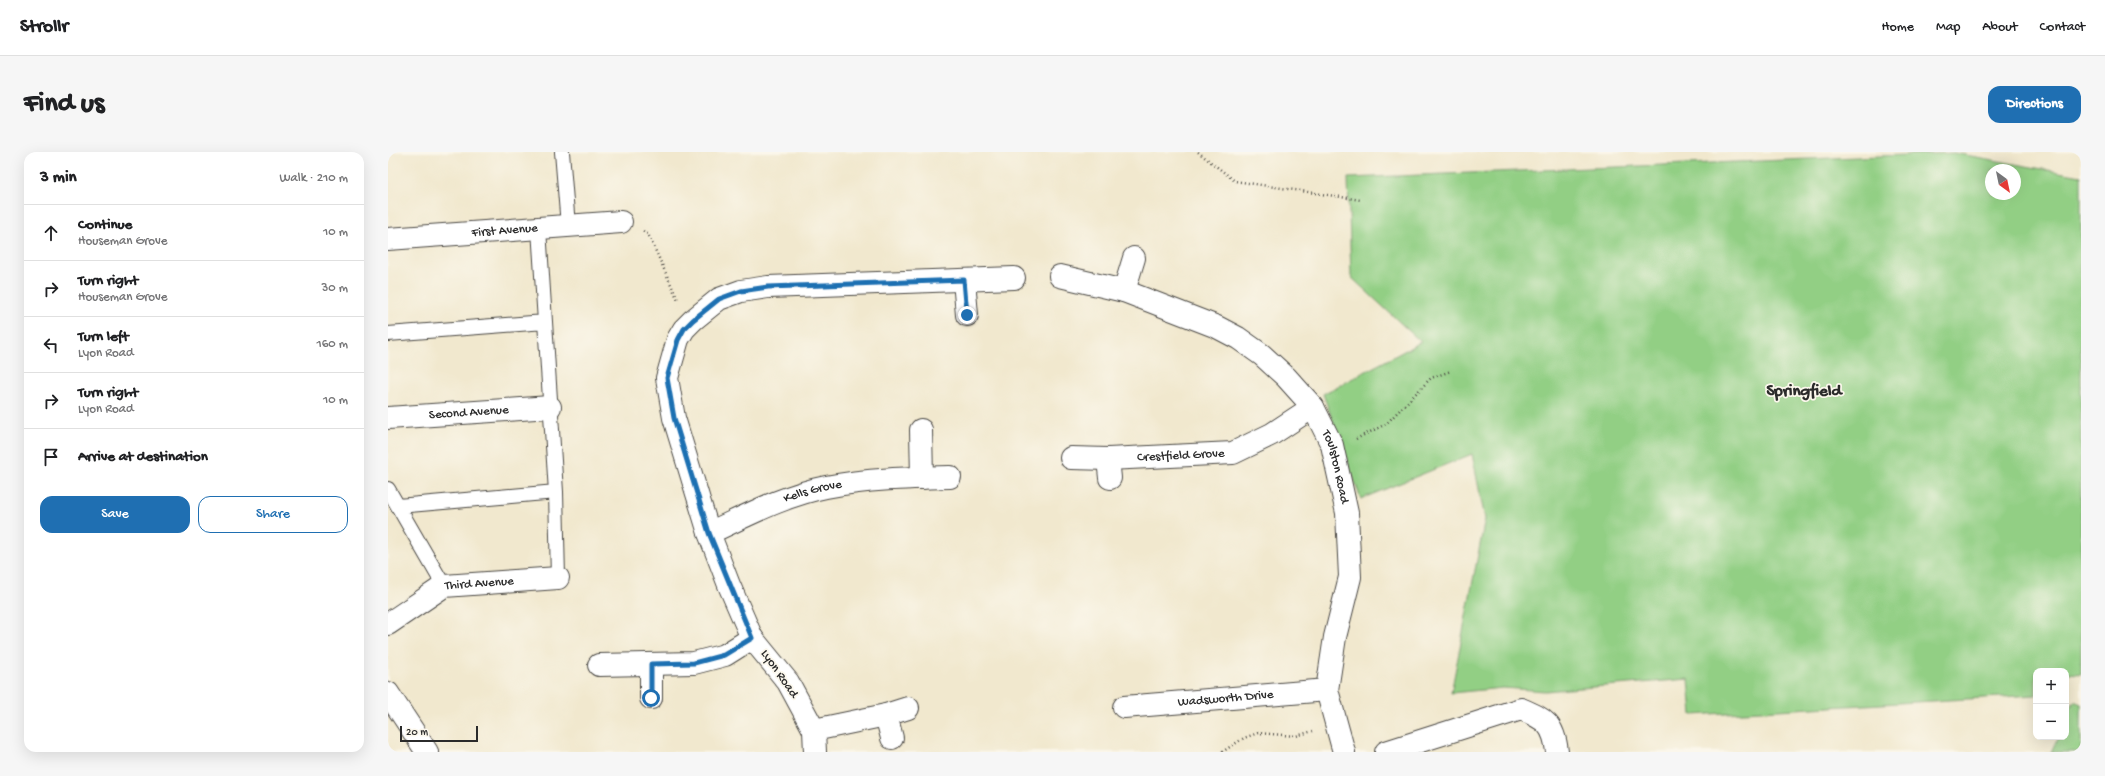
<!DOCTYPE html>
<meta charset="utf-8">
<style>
body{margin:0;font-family:"Gochi Hand",sans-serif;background:#f6f6f6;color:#202124}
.controls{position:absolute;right:12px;bottom:12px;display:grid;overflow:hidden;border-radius:8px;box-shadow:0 4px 16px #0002}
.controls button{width:36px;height:36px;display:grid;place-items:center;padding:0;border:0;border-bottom:1px solid #e0e0e0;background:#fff;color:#202124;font:20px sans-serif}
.compass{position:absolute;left:1597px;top:12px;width:36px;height:36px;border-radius:50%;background:#fff;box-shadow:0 4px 16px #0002;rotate:147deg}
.scale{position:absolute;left:12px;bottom:10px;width:78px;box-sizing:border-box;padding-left:4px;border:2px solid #2b2b2b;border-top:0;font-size:11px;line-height:14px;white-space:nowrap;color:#2b2b2b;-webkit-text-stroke:3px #fbf7ec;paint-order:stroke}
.stop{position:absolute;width:12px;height:12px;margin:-9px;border:3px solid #1f6fb2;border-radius:50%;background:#fff}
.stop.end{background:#1f6fb2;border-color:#fff;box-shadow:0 1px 4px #0008}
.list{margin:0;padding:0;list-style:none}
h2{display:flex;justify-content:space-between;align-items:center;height:52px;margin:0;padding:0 16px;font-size:17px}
h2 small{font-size:13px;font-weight:400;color:#757577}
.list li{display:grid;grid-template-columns:26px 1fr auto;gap:12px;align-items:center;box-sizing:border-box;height:56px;padding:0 16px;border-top:1px solid #e0e0e0}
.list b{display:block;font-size:15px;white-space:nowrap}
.list p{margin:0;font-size:13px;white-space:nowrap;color:#757577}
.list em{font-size:13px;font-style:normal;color:#757577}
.actions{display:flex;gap:8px;padding:12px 16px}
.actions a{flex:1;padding:9px 0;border:1px solid #1f6fb2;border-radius:12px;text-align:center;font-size:14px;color:#1f6fb2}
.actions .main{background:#1f6fb2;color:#fff}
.icon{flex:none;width:22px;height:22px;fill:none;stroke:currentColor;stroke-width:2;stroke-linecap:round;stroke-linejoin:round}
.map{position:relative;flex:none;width:1693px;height:600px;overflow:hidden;border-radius:12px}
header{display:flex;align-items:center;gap:24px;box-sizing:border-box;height:56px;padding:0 20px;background:#fff;border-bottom:1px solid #e0e0e0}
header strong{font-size:19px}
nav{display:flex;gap:22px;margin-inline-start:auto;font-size:14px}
.intro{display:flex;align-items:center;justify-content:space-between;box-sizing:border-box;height:96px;padding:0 24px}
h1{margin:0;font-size:28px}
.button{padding:10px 18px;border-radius:12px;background:#1f6fb2;color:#fff;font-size:14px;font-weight:700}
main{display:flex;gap:24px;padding:0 24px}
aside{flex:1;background:#fff;border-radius:12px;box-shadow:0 4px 16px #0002}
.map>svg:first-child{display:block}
</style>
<header>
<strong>Strollr</strong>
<nav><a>Home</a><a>Map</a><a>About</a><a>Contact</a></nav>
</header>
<div class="intro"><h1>Find us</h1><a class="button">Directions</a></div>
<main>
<aside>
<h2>3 min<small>Walk · 210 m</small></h2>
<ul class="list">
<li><svg class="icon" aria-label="ahead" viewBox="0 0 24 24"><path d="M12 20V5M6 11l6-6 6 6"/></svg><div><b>Continue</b><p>Houseman Grove</p></div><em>10 m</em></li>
<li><svg class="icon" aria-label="right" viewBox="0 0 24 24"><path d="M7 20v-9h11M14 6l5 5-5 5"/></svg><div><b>Turn right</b><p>Houseman Grove</p></div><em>30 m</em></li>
<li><svg class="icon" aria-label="left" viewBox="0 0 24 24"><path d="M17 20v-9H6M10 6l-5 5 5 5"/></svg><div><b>Turn left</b><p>Lyon Road</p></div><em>160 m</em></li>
<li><svg class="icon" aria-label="right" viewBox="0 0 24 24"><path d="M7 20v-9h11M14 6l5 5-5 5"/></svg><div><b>Turn right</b><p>Lyon Road</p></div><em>10 m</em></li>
<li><svg class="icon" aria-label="arrive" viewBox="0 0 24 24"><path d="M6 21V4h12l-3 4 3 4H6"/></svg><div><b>Arrive at destination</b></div></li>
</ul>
<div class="actions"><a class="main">Save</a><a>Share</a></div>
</aside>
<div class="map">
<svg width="1693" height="600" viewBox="0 0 1693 600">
<rect width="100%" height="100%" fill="#fbf7ec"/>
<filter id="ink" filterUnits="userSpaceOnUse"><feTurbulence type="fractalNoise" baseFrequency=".025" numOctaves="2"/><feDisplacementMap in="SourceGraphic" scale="8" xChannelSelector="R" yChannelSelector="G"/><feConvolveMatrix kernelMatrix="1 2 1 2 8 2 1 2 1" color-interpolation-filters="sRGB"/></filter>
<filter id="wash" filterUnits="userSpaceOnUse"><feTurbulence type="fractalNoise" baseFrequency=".012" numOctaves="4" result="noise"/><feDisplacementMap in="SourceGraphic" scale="16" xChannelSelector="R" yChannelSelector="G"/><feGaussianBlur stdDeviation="0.9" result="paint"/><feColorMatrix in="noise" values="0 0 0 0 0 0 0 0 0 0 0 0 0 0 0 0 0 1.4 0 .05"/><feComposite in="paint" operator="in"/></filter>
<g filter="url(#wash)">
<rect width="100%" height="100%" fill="#f1e8ce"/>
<path fill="#92cf84" stroke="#5e7d58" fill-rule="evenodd" d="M1566,1L1693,24V522L1678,521V519H1648V543L1304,563L1301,527L1157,539L1115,536L1063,541L1097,367L1084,302L973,347L935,242L1033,190L963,125L960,26ZM1603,18H1627V42H1603Z
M1686,549L1693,552V600H1663L1670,585H1678V567Z"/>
</g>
<g filter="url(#ink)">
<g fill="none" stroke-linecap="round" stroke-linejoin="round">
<g stroke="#494743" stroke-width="16">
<path id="service" d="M174,0L180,74
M151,77L168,340L170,426
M0,182L157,170
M0,337L56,434
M10,354L168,340"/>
</g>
<g stroke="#494743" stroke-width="24">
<g id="minor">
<path id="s1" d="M0,87L233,70"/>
<path id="s2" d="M672,124L736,139L829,175L850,186L874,203L898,225L925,255L944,293L959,361L962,425L947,485L939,538L956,600"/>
<path d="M576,128L579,163"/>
<path d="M736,139L746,106"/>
<path id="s3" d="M0,266L162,255"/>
<path d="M533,278L534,326"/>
<path id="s4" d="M683,306L720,307L845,301L884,282L925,255"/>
<path d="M720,307L722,326"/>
<path id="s5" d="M321,381C358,364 397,343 438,335C479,327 520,326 562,325"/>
<path id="s6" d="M0,472L56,434L170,426"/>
<path d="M263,512V546"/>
<path d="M211,513L306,511L337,503L364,486"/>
<path d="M0,541L39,600"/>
<path id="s7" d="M736,555L939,538"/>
<path d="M498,563L504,586"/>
<path d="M426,578L498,563L520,556"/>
<path d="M427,600L426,578L400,530L364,486L341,433L321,381L286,266L279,226L290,187L296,177L305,168L331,147L353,139L380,135L626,126"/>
<path d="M998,600L1133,557C1157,567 1166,572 1169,600"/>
</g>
</g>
<path stroke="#494743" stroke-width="2.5" stroke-dasharray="1 3" stroke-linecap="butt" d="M810,0L847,29L973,48
M255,79L260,82L290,148
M968,287L998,272L1043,226L1063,219
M834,600L856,586L870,581L908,584L925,579"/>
<use href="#service" stroke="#fff" stroke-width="14"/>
<use href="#minor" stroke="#fff" stroke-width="22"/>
</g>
</g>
<g fill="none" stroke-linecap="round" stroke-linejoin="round" filter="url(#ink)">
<path stroke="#1f6fb2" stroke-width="5" d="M263,546V512L306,511L336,503L364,486L321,381L286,266L279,226L290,188L296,177L305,168L331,147L353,139L380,135L576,128L579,163"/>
</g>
<g text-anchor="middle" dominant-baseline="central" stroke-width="3.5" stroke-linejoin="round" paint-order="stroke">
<g font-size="13" fill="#2b2b2b" stroke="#fbf7ec">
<text stroke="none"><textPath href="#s1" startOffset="117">First Avenue</textPath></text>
<text stroke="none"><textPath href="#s3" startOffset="81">Second Avenue</textPath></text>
<text stroke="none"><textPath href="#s4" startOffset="110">Crestfield Grove</textPath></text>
<text stroke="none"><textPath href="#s2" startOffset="356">Toulston Road</textPath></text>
<text stroke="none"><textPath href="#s5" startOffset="112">Kells Grove</textPath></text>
<text stroke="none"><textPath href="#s6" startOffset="103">Third Avenue</textPath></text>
<text transform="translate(391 522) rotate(55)">Lyon Road</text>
<text stroke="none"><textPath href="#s7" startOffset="102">Wadsworth Drive</textPath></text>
</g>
<g font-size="17" font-weight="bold" fill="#2b2b2b" stroke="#fbf7ec">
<text x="1416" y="240">Springfield</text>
</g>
</g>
</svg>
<div class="controls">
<button>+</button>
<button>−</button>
</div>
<svg class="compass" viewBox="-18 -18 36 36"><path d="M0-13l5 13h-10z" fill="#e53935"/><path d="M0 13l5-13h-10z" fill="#757577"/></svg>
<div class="scale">20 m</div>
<div class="stop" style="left:263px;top:546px"></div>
<div class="stop end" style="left:579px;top:163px"></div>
</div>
</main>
